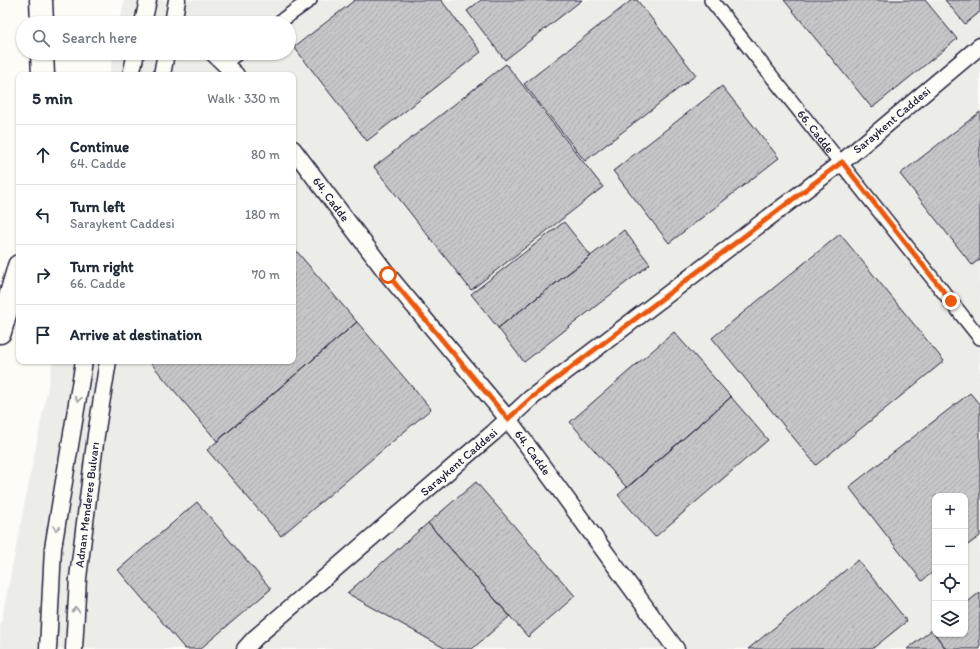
<!DOCTYPE html>
<meta charset="utf-8">
<style>
body{margin:0;font-family:Itim,sans-serif;background:#f6f6f7;color:#1f2937}
.controls{position:absolute;right:12px;bottom:12px;display:grid;overflow:hidden;border-radius:8px;box-shadow:0 1px 3px #0004}
.controls button{width:36px;height:36px;display:grid;place-items:center;padding:0;border:0;border-bottom:1px solid #e0e1e3;background:#fff;color:#1f2937;font:20px sans-serif}
.stop{position:absolute;width:12px;height:12px;margin:-9px;border:3px solid #ea580c;border-radius:50%;background:#fff}
.stop.end{background:#ea580c;border-color:#fff;box-shadow:0 1px 4px #0008}
.list{margin:0;padding:0;list-style:none}
h2{display:flex;justify-content:space-between;align-items:center;height:52px;margin:0;padding:0 16px;font-size:17px}
h2 small{font-size:13px;font-weight:400;color:#747a83}
.list li{display:grid;grid-template-columns:26px 1fr auto;gap:12px;align-items:center;box-sizing:border-box;height:60px;padding:0 16px;border-top:1px solid #e0e1e3}
.list b{display:block;font-size:15px;white-space:nowrap}
.list p{margin:0;font-size:13px;white-space:nowrap;color:#747a83}
.list em{font-size:13px;font-style:normal;color:#747a83}
.icon{flex:none;width:22px;height:22px;fill:none;stroke:currentColor;stroke-width:2;stroke-linecap:round;stroke-linejoin:round}
.map{position:relative;flex:none;width:980px;height:649px;overflow:hidden}
.search{position:absolute;background:#fff;box-shadow:0 1px 3px #0004;left:16px;top:16px;width:280px;height:44px;display:flex;align-items:center;gap:10px;box-sizing:border-box;padding:0 14px;border-radius:22px;color:#747a83;font-size:15px}
.panel{position:absolute;background:#fff;box-shadow:0 1px 3px #0004;left:16px;top:72px;width:280px;height:292px;border-radius:8px}
.map>svg:first-child{display:block}
</style>
<div class="map">
<svg width="980" height="649" viewBox="0 0 980 649">
<defs>
<pattern id="building-hatch" width="6" height="6" patternUnits="userSpaceOnUse"><rect width="6" height="6" fill="#c6c6c8"/><path d="M-1 1l2-2M0 6l6-6M5 7l2-2" fill="none" stroke="#aaaaad"/></pattern>
</defs>
<rect width="100%" height="100%" fill="#fdfcf7"/>
<filter id="ink" filterUnits="userSpaceOnUse"><feTurbulence type="fractalNoise" baseFrequency=".025" numOctaves="2"/><feDisplacementMap in="SourceGraphic" scale="8" xChannelSelector="R" yChannelSelector="G"/><feConvolveMatrix kernelMatrix="1 2 1 2 8 2 1 2 1" color-interpolation-filters="sRGB"/></filter>
<g filter="url(#ink)">
<path fill="#ecece9" fill-rule="evenodd" d="M124,0H980V649H0V628L53,361H293V75H109L114,53H289V23H120ZM935,496H965V634H935Z"/>
<path fill="url(#building-hatch)" stroke="#22223b" d="M355,0H441L481,52L367,141L294,47Z
M481,0H582L505,60L467,11Z
M632,0H637L696,75L585,161L524,84Z
M784,0H925L957,39L872,108Z
M945,0H980V12L965,24Z
M506,64L603,187L471,290L374,167Z
M722,86L779,158L669,243L613,171Z
M980,112V259L972,265L900,174Z
M564,222L591,256L498,328L471,294Z
M624,230L650,264L524,362L498,328Z
M840,234L944,361L816,465L712,338Z
M293,247L357,322L217,441L149,361H293Z
M357,322L431,409L281,536L207,450Z
M674,332L731,397L627,488L570,422Z
M970,393L980,405V536L965,547V496H935V570L922,581L849,487Z
M731,397L768,440L655,537L618,495Z
M476,482L575,596L528,637L428,523Z
M197,502L271,589L200,649H185L118,570Z
M428,523L510,616L472,649H446L347,593Z
M858,560L907,621L872,649H748Z
M980,592V649H946L932,630L935,627V634H965V604Z
M932,630L946,649H907Z"/>
<g fill="none" stroke-linecap="round" stroke-linejoin="round">
<g stroke="#22223b" stroke-width="16">
<g id="minor">
<path id="s1" d="M711,0L980,338"/>
<path d="M278,23L310,0"/>
<path d="M224,63L238,53"/>
</g>
</g>
<g stroke="#22223b" stroke-width="19">
<g id="tertiary">
<path d="M143,23L148,0"/>
<path d="M173,23L177,0"/>
<path d="M213,53L236,75"/>
<path d="M131,75L136,53"/>
<path d="M162,75L166,53"/>
<path id="s2" d="M293,149L388,275L508,419L676,649"/>
<path d="M48,649L53,548L84,361"/>
<path id="s3" d="M74,649L78,578L96,435L108,361"/>
<path id="s4" d="M245,649L255,638L460,461L493,433L531,398L842,162L980,46"/>
</g>
</g>
<g stroke="#22223b" stroke-width="25">
<path id="motorway" d="M41,0L42,23
M42,53L43,75
M0,332L19,266"/>
</g>
<use href="#minor" stroke="#fdfcf7" stroke-width="13"/>
<use href="#tertiary" stroke="#fdfcf7" stroke-width="16"/>
<use href="#motorway" stroke="#fdfcf7" stroke-width="22"/>
</g>
<defs><path id="oneway-chevron" d="M-2-3.5L2.5 0L-2 3.5" fill="none" stroke-width="1.6" stroke-linecap="round" stroke-linejoin="round"/></defs>
<g stroke="#9a9aa2">
<use href="#oneway-chevron" transform="translate(78 399) rotate(99)"/>
<use href="#oneway-chevron" transform="translate(56 528) rotate(99)"/>
<use href="#oneway-chevron" transform="translate(76 610) rotate(-87)"/>
</g>
</g>
<g fill="none" stroke-linecap="round" stroke-linejoin="round" filter="url(#ink)">
<path stroke="#ea580c" stroke-width="5" d="M388,275L508,419L531,398L842,162L951,301"/>
</g>
<g text-anchor="middle" dominant-baseline="central" stroke-width="3.5" stroke-linejoin="round" paint-order="stroke">
<g font-size="12" fill="#22223b" stroke="#fdfcf7">
<text stroke="none"><textPath href="#s4" startOffset="836">Saraykent Caddesi</textPath></text>
<text stroke="none"><textPath href="#s1" startOffset="168">66. Cadde</textPath></text>
<text stroke="none"><textPath href="#s2" startOffset="63">64. Cadde</textPath></text>
<text stroke="none"><textPath href="#s2" startOffset="387">64. Cadde</textPath></text>
<text stroke="none"><textPath href="#s4" startOffset="284">Saraykent Caddesi</textPath></text>
<text stroke="none"><textPath href="#s3" startOffset="145">Adnan Menderes Bulvarı</textPath></text>
</g>
</g>
</svg>
<div class="controls">
<button>+</button>
<button>−</button>
<button><svg class="icon" aria-label="locate" viewBox="0 0 24 24"><circle cx="12" cy="12" r="6"/><path d="M12 2v4M12 18v4M2 12h4M18 12h4"/></svg></button>
<button><svg class="icon" aria-label="layers" viewBox="0 0 24 24"><path d="M12 4l9 5-9 5-9-5zM3 14l9 5 9-5"/></svg></button>
</div>
<div class="stop" style="left:388px;top:275px"></div>
<div class="stop end" style="left:951px;top:301px"></div>
<div class="search"><svg class="icon" aria-label="search" viewBox="0 0 24 24"><circle cx="10" cy="10" r="6"/><path d="M15 15l6 6"/></svg>Search here</div>
<section class="panel">
<h2>5 min<small>Walk · 330 m</small></h2>
<ul class="list">
<li><svg class="icon" aria-label="ahead" viewBox="0 0 24 24"><path d="M12 20V5M6 11l6-6 6 6"/></svg><div><b>Continue</b><p>64. Cadde</p></div><em>80 m</em></li>
<li><svg class="icon" aria-label="left" viewBox="0 0 24 24"><path d="M17 20v-9H6M10 6l-5 5 5 5"/></svg><div><b>Turn left</b><p>Saraykent Caddesi</p></div><em>180 m</em></li>
<li><svg class="icon" aria-label="right" viewBox="0 0 24 24"><path d="M7 20v-9h11M14 6l5 5-5 5"/></svg><div><b>Turn right</b><p>66. Cadde</p></div><em>70 m</em></li>
<li><svg class="icon" aria-label="arrive" viewBox="0 0 24 24"><path d="M6 21V4h12l-3 4 3 4H6"/></svg><div><b>Arrive at destination</b></div></li>
</ul>
</section>
</div>
